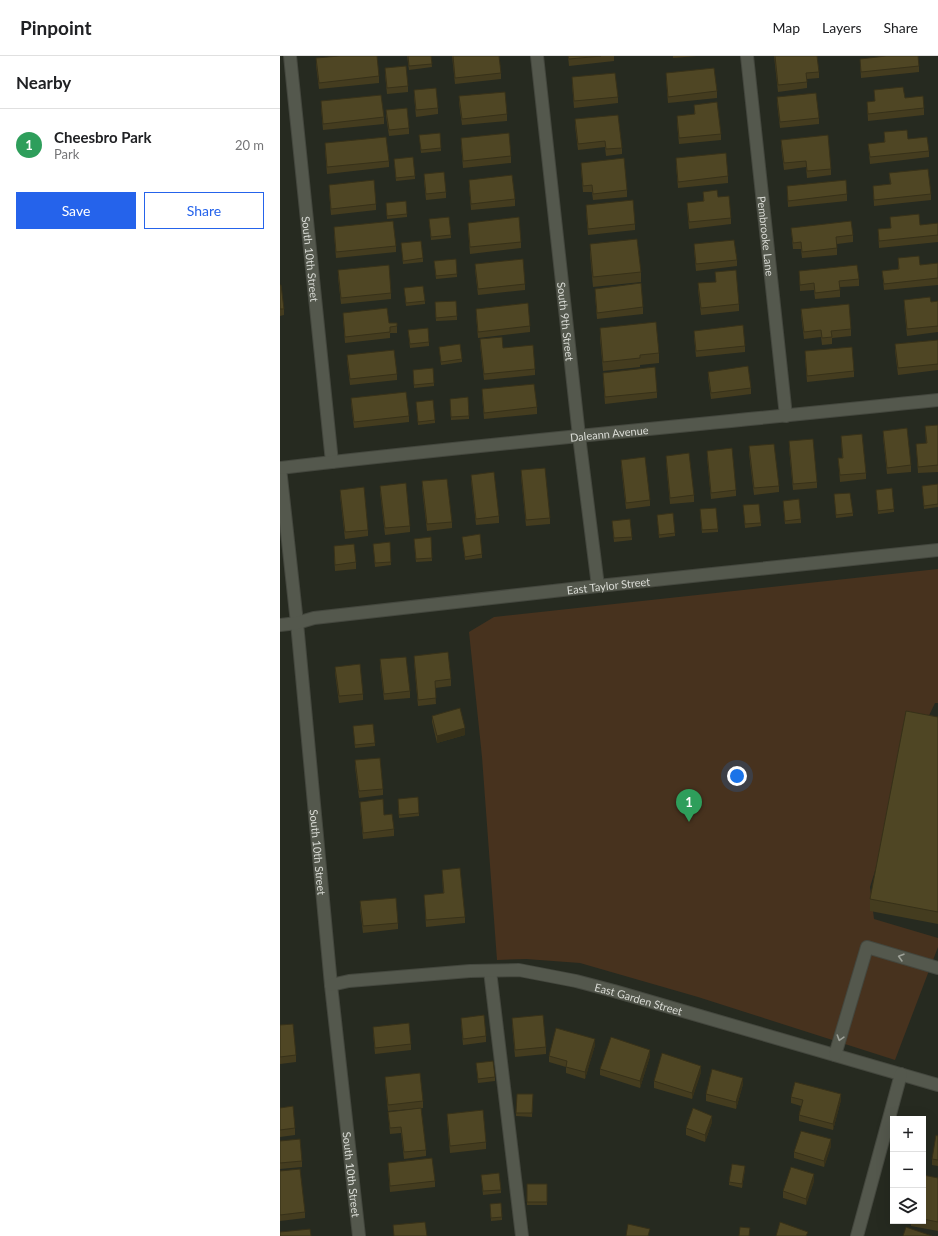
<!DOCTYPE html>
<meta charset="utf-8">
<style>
body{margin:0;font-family:Lato,sans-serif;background:#f6f6f6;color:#202124}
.controls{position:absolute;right:12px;bottom:12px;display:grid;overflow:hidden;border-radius:0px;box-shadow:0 4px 16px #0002}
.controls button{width:36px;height:36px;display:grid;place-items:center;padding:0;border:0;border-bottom:1px solid #e0e0e0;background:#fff;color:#202124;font:20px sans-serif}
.you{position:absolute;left:457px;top:720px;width:14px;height:14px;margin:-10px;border:3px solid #fff;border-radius:50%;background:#1a73e8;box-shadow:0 0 0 6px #1a73e833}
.badge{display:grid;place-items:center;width:26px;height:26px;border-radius:50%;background:#2563eb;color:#fff;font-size:13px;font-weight:700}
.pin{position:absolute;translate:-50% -33px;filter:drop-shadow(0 1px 2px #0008)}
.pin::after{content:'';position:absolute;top:21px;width:14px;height:12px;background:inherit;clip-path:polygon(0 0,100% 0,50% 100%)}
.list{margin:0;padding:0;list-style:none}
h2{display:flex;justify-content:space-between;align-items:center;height:52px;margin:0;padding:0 16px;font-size:17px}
h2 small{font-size:13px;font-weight:400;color:#757577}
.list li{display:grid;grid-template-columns:26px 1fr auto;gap:12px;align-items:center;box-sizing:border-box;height:72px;padding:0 16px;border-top:1px solid #e0e0e0}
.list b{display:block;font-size:15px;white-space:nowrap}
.list p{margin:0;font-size:13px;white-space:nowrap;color:#757577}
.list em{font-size:13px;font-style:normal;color:#757577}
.actions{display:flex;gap:8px;padding:12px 16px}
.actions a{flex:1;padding:9px 0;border:1px solid #2563eb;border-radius:0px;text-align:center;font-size:14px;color:#2563eb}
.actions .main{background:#2563eb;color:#fff}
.icon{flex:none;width:22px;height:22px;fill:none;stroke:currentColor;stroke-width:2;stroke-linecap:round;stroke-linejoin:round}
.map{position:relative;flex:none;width:658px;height:1180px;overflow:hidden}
header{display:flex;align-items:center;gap:24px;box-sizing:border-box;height:56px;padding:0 20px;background:#fff;border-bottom:1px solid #e0e0e0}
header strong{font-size:19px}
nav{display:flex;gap:22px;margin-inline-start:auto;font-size:14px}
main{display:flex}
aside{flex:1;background:#fff}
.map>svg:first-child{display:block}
</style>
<header>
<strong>Pinpoint</strong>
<nav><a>Map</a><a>Layers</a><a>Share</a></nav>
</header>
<main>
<aside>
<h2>Nearby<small></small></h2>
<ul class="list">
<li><span class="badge" style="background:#2e9e5b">1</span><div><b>Cheesbro Park</b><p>Park</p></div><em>20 m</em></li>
</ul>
<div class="actions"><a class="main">Save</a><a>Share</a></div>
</aside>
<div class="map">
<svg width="658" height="1180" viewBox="0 0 658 1180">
<rect width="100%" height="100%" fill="#262a20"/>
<path fill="#47321e" d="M658,513V647H655L633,693L590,831L594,863L658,882V891L615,1004L418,941L300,907L246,903L217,904L202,701L189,576L214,561Z"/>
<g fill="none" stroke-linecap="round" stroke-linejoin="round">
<g stroke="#44473e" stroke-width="14">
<g id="minor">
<path id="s1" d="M10,0L52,406"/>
<path id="s2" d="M257,0L299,380L318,530"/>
<path id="s3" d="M467,0L506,360"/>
<path id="s4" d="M0,412L17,567L51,929L79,1180"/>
<path id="s5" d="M0,412C219,386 439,367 658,344"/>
<path id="s6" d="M0,569L17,567L34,562L318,530L658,494"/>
<path d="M210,915L242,1180"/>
<path id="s7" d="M51,929L69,925L190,915L239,914L296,925L334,935L658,1029"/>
<path d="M555,999L587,891L658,912"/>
<path d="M577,1180L621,1018"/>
</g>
</g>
<use href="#minor" stroke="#54584d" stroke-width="12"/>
</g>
<path fill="#443c1f" d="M127,0H151L152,11L129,14Z
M172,0L221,17V23L175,28Z
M288,0H334V5L289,10Z
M393,0H417L393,2Z
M494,0L539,16V22L527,23V32L498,36Z
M36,2L99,20V27L39,33L36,9Z
M580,3L639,10V16L581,22Z
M105,12L128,30V36L107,38L105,18Z
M386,17L437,35V42L388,47L386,23Z
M292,21L338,41V47L294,52L292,28Z
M134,34L158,52V58L136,61L134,40Z
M594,34L625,42L644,52V59L588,65L587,46L595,45Z
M179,40L227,58V65L182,69L179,47Z
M497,41L539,62V68L500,72L497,47Z
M41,45L104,61V68L43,74L41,51Z
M414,49L441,78V84L399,88L397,67V60L414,58Z
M106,54L129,72V78L109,80L106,60Z
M295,63L342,92V98L326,100L325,91L298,94L295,70Z
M604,76L628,83L649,95V101L590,108L588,88L604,87Z
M139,79L161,92V95L141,97Z
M181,82L231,100V107L183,112L181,89Z
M501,84L551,113V119L527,122L526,111L504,114L501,90Z
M45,87L109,105V111L47,118L45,94Z
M396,102L448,120V127L398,132L396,109Z
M114,103L135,120V123L116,125Z
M301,107L347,134V141L313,144L312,136H303L301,113Z
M609,117L651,138V144L594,150L593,130L610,128Z
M144,118L166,136V142L146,144L144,125Z
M189,124L235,143V150L191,154L189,130Z
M49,129L96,148V154L51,159L49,135Z
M507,130L567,138V145L508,151Z
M423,136L438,141L451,162V168L409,173L407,153V147L423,145Z
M106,147L127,158V161L107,163Z
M306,149L355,168V174L308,179L306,156Z
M610,161L640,169L658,170V186L599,192L598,173L611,172Z
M149,163L171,179V182L151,184Z
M188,167L241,186V192L190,198L188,173Z
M54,171L116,190V196L56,202L54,178Z
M511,172L573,179V186L557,188V199L522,202L521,193H513Z
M121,187L143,202V206L123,208Z
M310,188L361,216V226L313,231L310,198Z
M414,188L457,204V210L416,215L414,194Z
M618,202L640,209L658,207V229L604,234L602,215L618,213Z
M154,205L177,218V221L156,223Z
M195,208L245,228V234L198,239L195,214Z
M58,214L111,237V243L61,248L58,221Z
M519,215L579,223V230L560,231V241L535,243L534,234L520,235Z
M435,216L459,248V255L421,259L418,234V227L436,226Z
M0,229L4,253V259L0,260Z
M124,232L145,245V248L126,250Z
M315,233L363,251V258L317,263L315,239Z
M624,244L651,246L658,245V276L627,280L624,250Z
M155,250L177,260V264L156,265Z
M196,253L250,270V276L198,282L196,259Z
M521,253L571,273V280L552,282V288L542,289L541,281L524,283L521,259Z
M63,257L109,267L117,270V277H110V282L65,287L63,263Z
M320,272L379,297V307L360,309V311L323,315L320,282Z
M128,274L149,286V290L130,292Z
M414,275L465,290V296L416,301L414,281Z
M200,283L223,292L255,313V319L204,324L200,289Z
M658,284V314L618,319L615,295V288Z
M159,291L182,303V306L161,309Z
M525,295L574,315V321L527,326L525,302Z
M67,299L117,318V324L70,329L67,305Z
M133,314L154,327V330L134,332Z
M428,316L471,332V338L431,343L428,322Z
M323,317L377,336V342L325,348L323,323Z
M202,333L257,351V358L204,363L202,340Z
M71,342L129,360V366L74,372L71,348Z
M136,346L155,364V367L138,369Z
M170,346L189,360V363L171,364Z
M658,369V416L638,417L636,388H646L645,370Z
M603,375L631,409V416L607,418L603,381Z
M561,380L586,417V423L560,426L558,402H562Z
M509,385L537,426V432L513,434L509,392Z
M469,390L499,430V436L474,439L469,397Z
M427,395L456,434V440L431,443L427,401Z
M386,400L414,439V446L390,448L386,406Z
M341,404L370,444V450L346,453L341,410Z
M241,414L270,462V468L246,470L241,421Z
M191,419L219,460V467L196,469L191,425Z
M142,425L172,466V472L147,475L142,432Z
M658,428V451L644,453L642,430Z
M100,430L130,470V476L105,479L100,436Z
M60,434L88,474V480L65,483L60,440Z
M596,434L614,453V456L598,458Z
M554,438L573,457V460L556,462Z
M503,448L521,463V467L505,468Z
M463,449L481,467V470L465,472Z
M420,456L438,473V476L422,477Z
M377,459L395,477V480L379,482Z
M332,465L352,481V484L334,486Z
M182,481L202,498V502L185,504Z
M134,486L152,502V505L136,506Z
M93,488L111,506V509L95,511Z
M54,490L76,506V513L55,515L54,497Z
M134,600L171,623V630L155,632L156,648L138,650L134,606Z
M100,603L130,635V642L104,644L100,610Z
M55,611L83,638V644L59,647L55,617Z
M152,660L185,679L157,687L152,666Z
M658,661V868L590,855V843Z
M73,670L95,687V690L75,692Z
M75,704L103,733V739L79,742L75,711Z
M80,746L104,759L114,773V780L83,783L80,752Z
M118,747L139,757V760L119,762Z
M162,814L185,861V867L146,871L144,839L163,837Z
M80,845L118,867V873L83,877L80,852Z
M181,962L206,980V986L183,989L181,968Z
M232,962L266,991V998L235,1001L232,968Z
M0,969L16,999V1006L0,1008Z
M93,971L131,988V994L95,998L93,977Z
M315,989L305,1023L286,1017V1011L269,1006V1000Z
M370,1000L360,1032L320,1019V1013Z
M196,1007L215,1021V1025L198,1027Z
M421,1016L412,1043L374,1032V1025Z
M105,1021L143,1045V1052L108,1055L105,1027Z
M463,1028L456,1053L426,1045V1038Z
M253,1038L252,1061L236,1060V1057Z
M511,1041L561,1044L553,1074L519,1065V1059L521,1050L511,1047Z
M0,1052L15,1072V1079L0,1081Z
M108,1056L146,1094V1100L124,1103L121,1077L110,1078Z
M167,1058L206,1086V1093L170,1097L167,1064Z
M432,1066L425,1086L406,1079V1072Z
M658,1080V1110L652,1109V1103Z
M0,1085L22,1105V1111L0,1113Z
M551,1090L544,1111L514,1102V1096Z
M108,1107L155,1125V1131L110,1136L108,1113Z
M465,1113L462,1132L449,1129V1126Z
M0,1115L25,1156V1162L0,1165Z
M201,1119L221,1134V1137L203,1139Z
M643,1119L658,1122V1175L631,1170V1165H643Z
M534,1125L526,1149L503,1142V1135Z
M247,1128H267V1149H247Z
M210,1148L222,1161V1164L211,1165Z"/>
<path fill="#373119" d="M185,672V679L157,687V680Z
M315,983V989L305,1023V1016Z
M370,994V1000L360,1032V1025Z
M421,1010V1016L412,1043V1037Z
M463,1022V1028L456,1053V1046Z
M561,1038V1044L553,1074V1068Z
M432,1060V1066L425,1086V1079Z
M551,1083V1090L544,1111V1105Z
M465,1110V1113L462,1132V1128Z
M534,1118V1125L526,1149V1143Z"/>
<path fill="#4f4624" stroke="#373119" d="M59,0H97L99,20L39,27L36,2Z
M128,0H151L152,8L129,10Z
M173,0H219L221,17L175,22Z
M288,0H321L289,3Z
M495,0H537L539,16L526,17L527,26L498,29Z
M606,0H638L639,10L581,16L580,3Z
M126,10L128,30L107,32L105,12Z
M434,12L437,35L388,41L386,17Z
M335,17L338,41L294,45L292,21Z
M623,31L625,42L643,40L644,52L588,58L587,46L595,45L594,34Z
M156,32L158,52L136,54L134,34Z
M225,36L227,58L182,63L179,40Z
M536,37L539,62L500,66L497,41Z
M101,39L104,61L43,68L41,45Z
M437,46L441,78L399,82L397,60L415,58L414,49Z
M127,52L129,72L109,74L106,54Z
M338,59L342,92L326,93L325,85L298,88L295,63Z
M627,74L628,83L647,81L649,95L590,101L588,88L605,86L604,76Z
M160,77L161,92L141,94L139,79Z
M229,77L231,100L183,105L181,82Z
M548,79L551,113L527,115L526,105L504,107L501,84Z
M106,81L109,105L47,111L45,87Z
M446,97L448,120L398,126L396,102Z
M133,101L135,120L116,122L114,103Z
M344,102L347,134L313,138L312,129L303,130L301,107Z
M648,113L651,138L594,144L593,130L611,128L609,117Z
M164,116L166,136L146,138L144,118Z
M232,119L235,143L191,148L189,124Z
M94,124L96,148L51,153L49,129Z
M566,124L567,138L508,145L507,130Z
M437,134L438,141L449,140L451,162L409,166L407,147L424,145L423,136Z
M353,144L355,168L308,173L306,149Z
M126,145L127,158L107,160L106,147Z
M639,158L640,169L658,167V179L599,185L598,173L611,172L610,161Z
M169,161L171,179L151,181L149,163Z
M239,161L241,186L190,191L188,167Z
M113,165L116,190L56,196L54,171Z
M571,165L573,179L556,181L557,192L522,196L521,186L513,187L511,172Z
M357,183L361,216L313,221L310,188Z
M454,184L457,204L416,208L414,188Z
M141,185L143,202L123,205L121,187Z
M639,200L640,209L658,207V222L604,228L602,215L619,213L618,202Z
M176,203L177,218L156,220L154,205Z
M243,203L245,228L198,233L195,208Z
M109,209L111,237L61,242L58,214Z
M577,209L579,223L559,225L560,234L535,237L534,227L520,229L519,215Z
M456,214L459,248L421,252L418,227L436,226L435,216Z
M361,227L363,251L317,257L315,233Z
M0,229H1L4,253H0Z
M143,230L145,245L126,247L124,232Z
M650,241L651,246L658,245V270L627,273L624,244Z
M176,245L177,260L156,262L155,246Z
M248,247L250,270L198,276L196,253Z
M569,248L571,273L551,275L552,281L542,282L541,274L524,276L521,253Z
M107,252L109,267H117V270L110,271V276L65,281L63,257Z
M376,266L379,297L360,299V302L323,306L320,272Z
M463,269L465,290L416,295L414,275Z
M148,272L149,286L130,288L128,274Z
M222,281L223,292L253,289L255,313L204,318L200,283Z
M658,284V308L618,312L615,288Z
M180,288L182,303L161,306L159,291Z
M572,291L574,315L527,320L525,295Z
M114,294L117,318L70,323L67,299Z
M468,310L471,332L431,337L428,316Z
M375,311L377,336L325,341L323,317Z
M153,312L154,327L134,329L133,314Z
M254,328L257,351L204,357L202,333Z
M126,336L129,360L74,366L71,342Z
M188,341L189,360L171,361L170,343Z
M153,344L155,364L138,366L136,346Z
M658,369V409L638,411L636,388L647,387L645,370Z
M627,372L631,409L607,412L603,375Z
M582,378L586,417L560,419L558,402H563L561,380Z
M533,383L537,426L513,428L509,385Z
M494,388L499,430L474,432L469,390Z
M452,392L456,434L431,437L427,395Z
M409,397L414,439L390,442L386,400Z
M365,401L370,444L346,447L341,404Z
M265,412L270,462L246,464L241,414Z
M214,416L219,460L196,463L191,419Z
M167,423L172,466L147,468L142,425Z
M126,427L130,470L105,472L100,430Z
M658,428V448L644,450L642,430Z
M84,431L88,474L65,476L60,434Z
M612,432L614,453L598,455L596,434Z
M570,437L573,457L556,459L554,438Z
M519,443L521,463L505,465L503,445Z
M479,448L481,467L465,468L463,449Z
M436,452L438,473L422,474L420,453Z
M393,457L395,477L379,479L377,459Z
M350,463L352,481L334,482L332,465Z
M200,478L202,498L185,501L182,481Z
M151,481L152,502L136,503L134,483Z
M110,486L111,506L95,507L93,488Z
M74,488L76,506L55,509L54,490Z
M168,596L171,623L155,625L156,642L138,644L134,600Z
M126,601L130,635L104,638L100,603Z
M80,608L83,638L59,640L55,611Z
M180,652L185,672L157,680L152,660Z
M626,655L658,661V856L590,843Z
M93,668L95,687L75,689L73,670Z
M100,702L103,733L79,735L75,704Z
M138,741L139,757L119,759L118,743Z
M103,743L104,759L112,758L114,773L83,777L80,746Z
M180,812L185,861L146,864L144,839L164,837L162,814Z
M116,842L118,867L83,870L80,845Z
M204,959L206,980L183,983L181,962Z
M263,959L266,991L235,994L232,962Z
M129,967L131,988L95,992L93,971Z
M13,968L16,999L0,1001V969Z
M276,972L315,983L305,1016L286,1011L287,1005L269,1000Z
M331,981L370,994L360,1025L320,1013Z
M382,997L421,1010L412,1037L374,1025Z
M213,1005L215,1021L198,1023L196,1007Z
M432,1013L463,1022L456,1046L426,1038Z
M140,1017L143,1045L108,1049L105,1021Z
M515,1026L561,1038L553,1068L519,1059L523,1044L511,1041Z
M237,1038H253L252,1057H236Z
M13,1050L15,1072L0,1074V1052Z
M141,1052L146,1094L124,1096L121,1071L110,1072L108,1056Z
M413,1052L432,1060L425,1079L406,1072Z
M203,1054L206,1086L170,1090L167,1058Z
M521,1075L551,1083L544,1105L514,1096Z
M656,1079L658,1080V1104L652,1103Z
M20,1083L22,1105L0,1107V1085Z
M152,1102L155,1125L110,1130L108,1107Z
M452,1108L465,1110L462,1128L449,1126Z
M511,1111L534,1118L526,1143L503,1135Z
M20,1113L25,1156L0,1159V1115Z
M219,1117L221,1134L203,1135L201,1119Z
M643,1119L658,1122V1166L643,1163Z
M247,1128H267V1146H247Z
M221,1147L222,1161L211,1162L210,1148Z
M145,1166L147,1180H114L113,1169Z
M500,1166L528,1176L526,1180H496Z
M348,1168L370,1173L368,1180H346Z
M460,1171L470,1172L469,1180H459Z
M626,1171L652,1180H623Z
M30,1173L31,1180H0V1176Z"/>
<defs><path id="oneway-chevron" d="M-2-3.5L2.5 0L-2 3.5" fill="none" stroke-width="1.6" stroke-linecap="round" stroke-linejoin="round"/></defs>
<g stroke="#9ea198">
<use href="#oneway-chevron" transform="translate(621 901) rotate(-164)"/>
<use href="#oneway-chevron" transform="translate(560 982) rotate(107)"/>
</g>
<g text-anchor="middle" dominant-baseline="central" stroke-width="3" stroke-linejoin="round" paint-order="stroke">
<g font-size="11" fill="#dadcd6" stroke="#10120d">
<text stroke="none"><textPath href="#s3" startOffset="181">Pembrooke Lane</textPath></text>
<text stroke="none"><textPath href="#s1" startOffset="204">South 10th Street</textPath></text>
<text stroke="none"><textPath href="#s2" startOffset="267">South 9th Street</textPath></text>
<text stroke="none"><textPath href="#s5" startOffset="331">Daleann Avenue</textPath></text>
<text stroke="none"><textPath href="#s6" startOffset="331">East Taylor Street</textPath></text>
<text stroke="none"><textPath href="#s4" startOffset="386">South 10th Street</textPath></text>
<text stroke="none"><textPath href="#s7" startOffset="312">East Garden Street</textPath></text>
<text stroke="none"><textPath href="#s4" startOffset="710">South 10th Street</textPath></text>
</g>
</g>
</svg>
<div class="controls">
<button>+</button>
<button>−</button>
<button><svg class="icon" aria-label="layers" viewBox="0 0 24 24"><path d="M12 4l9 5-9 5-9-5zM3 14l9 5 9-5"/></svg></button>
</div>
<div class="you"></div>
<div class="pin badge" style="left:409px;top:766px;background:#2e9e5b">1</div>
</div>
</main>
